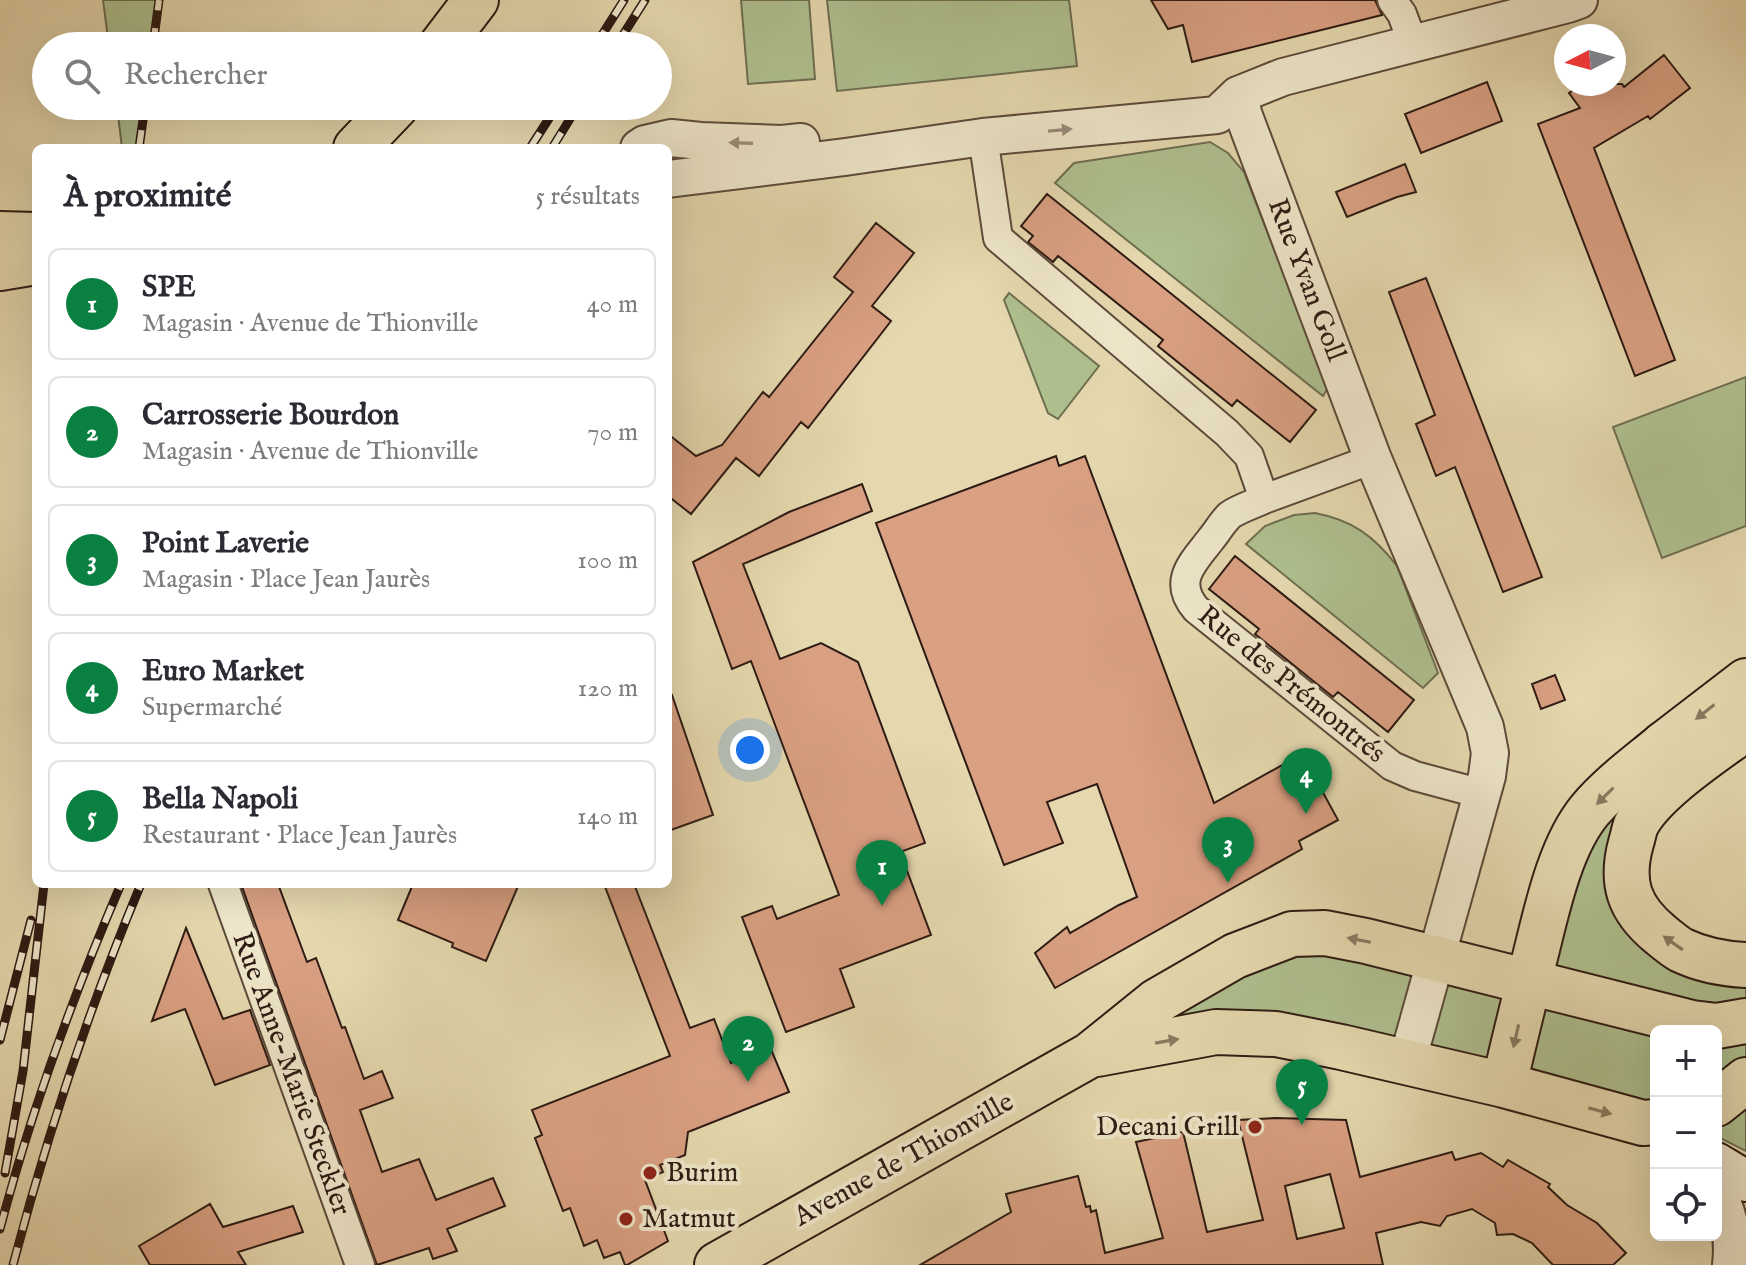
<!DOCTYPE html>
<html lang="fr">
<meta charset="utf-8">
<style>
body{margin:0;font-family:"IM FELL English",serif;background:#f7f7f7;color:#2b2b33}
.controls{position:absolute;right:24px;bottom:24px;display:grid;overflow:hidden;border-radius:12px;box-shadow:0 8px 32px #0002}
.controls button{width:72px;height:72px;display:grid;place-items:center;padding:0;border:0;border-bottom:2px solid #e1e1e2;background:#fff;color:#2b2b33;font:40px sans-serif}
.compass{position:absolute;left:1554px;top:24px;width:72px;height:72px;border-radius:50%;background:#fff;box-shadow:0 8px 32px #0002;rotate:264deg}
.you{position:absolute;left:750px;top:750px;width:28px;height:28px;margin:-20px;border:6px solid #fff;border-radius:50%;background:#1a73e8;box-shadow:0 0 0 12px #1a73e833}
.badge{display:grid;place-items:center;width:52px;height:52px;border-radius:50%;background:#0b8043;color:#fff;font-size:26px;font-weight:700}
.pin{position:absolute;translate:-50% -66px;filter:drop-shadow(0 2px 4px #0008)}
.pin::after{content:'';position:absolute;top:42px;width:28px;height:24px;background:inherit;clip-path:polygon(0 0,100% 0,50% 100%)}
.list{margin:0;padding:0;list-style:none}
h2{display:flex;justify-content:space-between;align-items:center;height:104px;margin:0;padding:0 32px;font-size:34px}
h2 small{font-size:26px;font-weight:400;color:#7c7c81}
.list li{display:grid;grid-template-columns:52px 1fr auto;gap:24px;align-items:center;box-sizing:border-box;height:112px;margin:0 16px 16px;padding:0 16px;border:2px solid #e1e1e2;border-radius:12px}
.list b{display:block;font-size:30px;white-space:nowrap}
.list p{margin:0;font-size:26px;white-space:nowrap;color:#7c7c81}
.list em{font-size:26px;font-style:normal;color:#7c7c81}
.icon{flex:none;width:44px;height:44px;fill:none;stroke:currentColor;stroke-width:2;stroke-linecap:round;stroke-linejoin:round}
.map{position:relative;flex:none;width:1746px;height:1265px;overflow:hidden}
.search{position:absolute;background:#fff;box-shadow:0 8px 32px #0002;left:32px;top:32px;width:640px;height:88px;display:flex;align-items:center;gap:20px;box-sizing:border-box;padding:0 28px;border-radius:44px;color:#7c7c81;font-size:30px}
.panel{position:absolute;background:#fff;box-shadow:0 8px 32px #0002;left:32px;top:144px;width:640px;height:744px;border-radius:12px}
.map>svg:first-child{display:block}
</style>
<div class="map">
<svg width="1746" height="1265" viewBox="0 0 1746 1265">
<rect width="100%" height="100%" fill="#e5d8ae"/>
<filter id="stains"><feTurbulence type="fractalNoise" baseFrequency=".0025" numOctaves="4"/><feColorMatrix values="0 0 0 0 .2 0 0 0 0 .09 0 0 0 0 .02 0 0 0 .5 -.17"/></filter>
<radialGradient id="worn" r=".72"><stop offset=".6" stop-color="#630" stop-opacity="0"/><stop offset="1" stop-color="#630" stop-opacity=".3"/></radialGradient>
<path fill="#afc08f" stroke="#6e6e51" stroke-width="2" d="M103,0H162L156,46H109Z
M741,0H809L815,79L748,84Z
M827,0H1069L1077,66L837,91Z
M117,106H147L140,148H122Z
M1210,142L1228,153L1244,172L1328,388L1323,396L1055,183L1074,163Z
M1009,293L1099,366L1058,419L1048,413L1004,300Z
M1746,377V526L1662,558L1613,427Z
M1315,513C1352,520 1374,536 1397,566L1438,673L1423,688L1246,544L1265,526L1294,515Z
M1613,787L1636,826L1633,905L1746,965V1080L1716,1104V1031H1656V1122L1341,1047L1090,1055L1261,945L1529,981Z
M1746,1101V1151L1716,1136V1126Z"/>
<path fill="#d9a082" stroke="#2e1b13" stroke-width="2" fill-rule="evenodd" d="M1151,0H1375L1382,15L1192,62L1183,25L1168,29Z
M1664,55L1690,88L1650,119L1648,116L1594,148L1675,360L1635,376L1538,124L1580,108L1569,93L1583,84H1622L1624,87Z
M1487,82L1502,121L1421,153L1405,114Z
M1405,164L1416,192L1397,197L1347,217L1336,192Z
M1047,194L1316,410L1290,442L1237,400L1232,406L1158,346L1163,340L1058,256L1053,262L1028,242L1033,236L1021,226Z
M876,223L914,253L872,306L891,321L808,428L801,422L759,476L736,458L691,514L668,496V434L696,456L722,445L763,392L769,397L853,292L834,277Z
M1426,278L1542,577L1503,592L1455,467L1436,476L1416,424L1435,415L1389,292Z
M1056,456L1059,466L1085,456L1214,803L1302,754L1338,820L1299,841L1302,849L1055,988L1035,953L1067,927L1070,933L1119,905L1137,897L1097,784L1047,802L1063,843L1004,865L876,523Z
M862,484L872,511L743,564L780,659L821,643L858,662L925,843L900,852L931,935L840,969L854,1007L786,1032L742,917L772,906L777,919L839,895L751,661L732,669L693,562L789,512Z
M1235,556L1414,700L1388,732L1338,692L1333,697L1255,634L1259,629L1209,589Z
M1555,675L1565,700L1541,709L1532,684Z
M672,695L713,815L668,831V696Z
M241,884H278L307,962L316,958L342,1028L345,1027L364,1079L382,1071L393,1098L360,1110L382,1172L419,1159L436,1200L493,1178L505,1206L447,1229L457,1251L433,1259L429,1248L377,1265Z
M413,884H519L486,961L452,947L453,943L398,920Z
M604,884H634L690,1028L714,1019L731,1063L770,1047L789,1092L688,1132L685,1155L660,1165L663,1172L645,1180L668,1241L627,1265H625L620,1252L604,1258L597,1240L584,1246L570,1208L563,1211L535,1138L542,1135L532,1110L670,1056Z
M186,928L223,1019L250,1010L270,1065L215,1085L185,1009L152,1021Z
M1276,1118L1346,1120L1360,1177L1452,1152L1455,1160L1481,1153L1503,1167L1508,1160L1550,1184L1548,1187L1567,1205L1597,1223L1626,1253L1613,1265H1553L1532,1243L1513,1234L1497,1235L1495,1223L1472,1209L1447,1216L1440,1226L1421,1222L1376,1233L1383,1265H920L1011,1212L1006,1194L1078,1176L1086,1207L1090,1206L1091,1212L1096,1210L1105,1253L1163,1238L1136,1142L1183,1132L1207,1232L1263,1220L1238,1120ZM1330,1174L1344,1228L1297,1239L1285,1186Z
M210,1204L223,1227L293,1206L303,1232L238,1252L246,1265H150L139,1246Z"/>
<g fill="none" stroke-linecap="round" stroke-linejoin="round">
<g stroke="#5c4a3a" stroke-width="32">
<path id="minor" d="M1392,0L1402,14L1413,44
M983,137L998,238L1227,433L1249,456L1264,499C1254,504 1240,508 1230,515C1223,521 1217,532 1211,539C1193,563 1172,581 1196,609L1392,766L1415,776L1482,794
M1264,499L1373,459
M223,884L360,1265"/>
</g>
<g stroke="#5c4a3a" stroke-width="40">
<path id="tertiary" d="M639,148L645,144L671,138L701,141L782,144L801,142
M668,179L845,157L983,137L1217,115L1238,95
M1407,1062L1487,776L1490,753L1485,727L1373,459L1244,116L1238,95L1283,77L1568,4L1579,0
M1716,1190C1729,1212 1734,1239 1731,1265"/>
</g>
<g stroke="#2e1b13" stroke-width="44">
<path id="secondary" d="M1716,1163L1746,1181"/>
</g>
<g stroke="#2e1b13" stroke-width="48">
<path id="primary" d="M441,46L476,0
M356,148L396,106
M0,234L36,235
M0,268L36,262
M1097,1054L1216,1032L1276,1034L1341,1047L1504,1085L1643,1123L1656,1122
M1504,1085C1514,1041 1525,997 1536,953C1547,909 1560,846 1590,810C1611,785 1639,765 1664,744
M1716,1104L1746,1080
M717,1265L1090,1055L1157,1001L1235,956L1292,934L1325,933L1366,941L1692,1023L1717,1026L1746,1021"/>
</g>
<g stroke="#2e1b13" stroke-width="48">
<path id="motorway" d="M1746,728C1715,751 1653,791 1636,825C1634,830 1633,837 1631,843C1620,883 1629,909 1661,935C1667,940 1674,946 1681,950C1702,960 1723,964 1746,965
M1664,744L1746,681"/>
</g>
<use href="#minor" stroke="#eee6ca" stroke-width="28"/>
<use href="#tertiary" stroke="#eee6ca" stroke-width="36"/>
<use href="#secondary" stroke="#eee6ca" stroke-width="40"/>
<use href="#primary" stroke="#e5d8ae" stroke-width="44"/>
<use href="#motorway" stroke="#e5d8ae" stroke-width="44"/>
<g stroke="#2e1b13" stroke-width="9">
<path id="rail" d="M153,46L159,0
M595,46L624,0
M616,46L645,0
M139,148L145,106
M530,148L557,106
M552,148L578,106
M0,1040L31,920
M5,1173L23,1071L44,884
M0,1229C31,1111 73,996 121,884
M13,1265C47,1135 89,1008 141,884"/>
</g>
<use href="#rail" stroke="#eee6ca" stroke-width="6" stroke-dasharray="18" stroke-linecap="butt"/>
</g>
<defs><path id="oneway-solid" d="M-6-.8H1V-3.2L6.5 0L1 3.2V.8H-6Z" transform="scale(2)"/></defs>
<g fill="#988b78">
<use href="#oneway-solid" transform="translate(1060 130) rotate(-5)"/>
<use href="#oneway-solid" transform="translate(741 143) rotate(-178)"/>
</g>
<g fill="#8a7a60">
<use href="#oneway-solid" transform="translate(1705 712) rotate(142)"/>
<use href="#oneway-solid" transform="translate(1605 796) rotate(135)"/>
<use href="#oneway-solid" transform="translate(1359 940) rotate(-169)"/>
<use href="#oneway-solid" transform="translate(1673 943) rotate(-145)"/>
<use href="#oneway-solid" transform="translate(1516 1036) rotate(103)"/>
<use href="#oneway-solid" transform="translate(1167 1041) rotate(-10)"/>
<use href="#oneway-solid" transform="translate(1600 1111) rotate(15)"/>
</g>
<g fill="#8f2418" stroke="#eee6ca" stroke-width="3">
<circle cx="1255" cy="1127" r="8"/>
<circle cx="650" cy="1173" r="8"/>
<circle cx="626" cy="1219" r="8"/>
</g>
<g text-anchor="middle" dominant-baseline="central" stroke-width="8" stroke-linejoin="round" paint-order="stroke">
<g font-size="28" fill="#2e1b13" stroke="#eee6ca">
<text transform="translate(1306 280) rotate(69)">Rue Yvan Goll</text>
<text transform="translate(1291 685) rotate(39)">Rue des Prémontrés</text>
<text transform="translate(291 1074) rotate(70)">Rue Anne-Marie Steckler</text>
<text transform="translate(904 1160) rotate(-29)">Avenue de Thionville</text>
</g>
<g font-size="28" fill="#2e1b13" stroke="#eee6ca" text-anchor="start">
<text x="1239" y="1127" text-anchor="end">Decani Grill</text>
<text x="666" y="1173">Burim</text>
<text x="642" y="1219">Matmut</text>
</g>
</g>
<rect width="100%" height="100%" filter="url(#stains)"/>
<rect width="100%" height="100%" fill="url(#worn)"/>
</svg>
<div class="controls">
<button>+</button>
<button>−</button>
<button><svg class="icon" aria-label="locate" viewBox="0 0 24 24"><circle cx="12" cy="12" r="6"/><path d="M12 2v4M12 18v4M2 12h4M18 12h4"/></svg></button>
</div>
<svg class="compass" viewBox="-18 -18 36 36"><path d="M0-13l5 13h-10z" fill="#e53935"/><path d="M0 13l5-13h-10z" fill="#7c7c81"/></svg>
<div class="you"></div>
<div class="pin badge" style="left:882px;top:906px">1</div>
<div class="pin badge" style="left:748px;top:1082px">2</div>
<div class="pin badge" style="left:1228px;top:883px">3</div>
<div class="pin badge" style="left:1306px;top:814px">4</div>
<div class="pin badge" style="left:1302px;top:1125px">5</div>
<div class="search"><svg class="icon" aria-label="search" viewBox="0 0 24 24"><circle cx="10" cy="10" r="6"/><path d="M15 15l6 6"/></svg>Rechercher</div>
<section class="panel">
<h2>À proximité<small>5 résultats</small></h2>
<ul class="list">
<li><span class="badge">1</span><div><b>SPE</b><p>Magasin · Avenue de Thionville</p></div><em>40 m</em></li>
<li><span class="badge">2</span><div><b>Carrosserie Bourdon</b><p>Magasin · Avenue de Thionville</p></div><em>70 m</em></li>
<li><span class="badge">3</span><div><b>Point Laverie</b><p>Magasin · Place Jean Jaurès</p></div><em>100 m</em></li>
<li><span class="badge">4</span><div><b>Euro Market</b><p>Supermarché</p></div><em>120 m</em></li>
<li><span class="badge">5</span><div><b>Bella Napoli</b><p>Restaurant · Place Jean Jaurès</p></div><em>140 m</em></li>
</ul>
</section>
</div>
